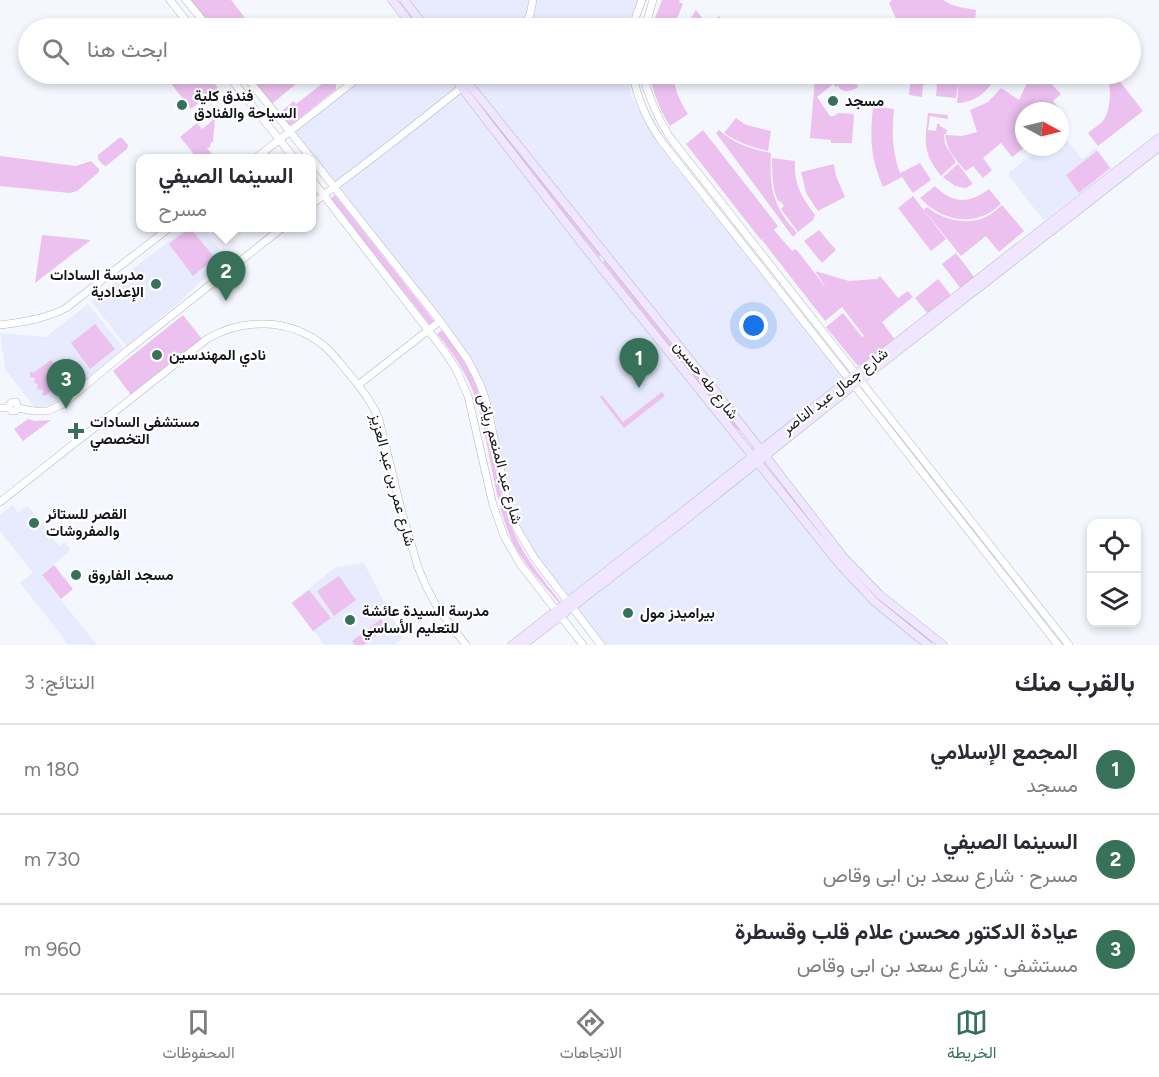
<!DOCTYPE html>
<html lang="ar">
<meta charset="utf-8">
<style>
body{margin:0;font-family:Figtree,Vazirmatn,sans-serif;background:#f7f7f7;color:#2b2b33;direction:rtl}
.controls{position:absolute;right:18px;bottom:18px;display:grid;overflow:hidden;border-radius:12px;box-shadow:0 3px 9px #0003}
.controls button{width:54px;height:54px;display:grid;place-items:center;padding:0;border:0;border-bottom:2px solid #e1e1e2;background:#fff;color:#2b2b33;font:30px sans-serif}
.compass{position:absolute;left:1015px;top:102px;width:54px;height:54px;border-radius:50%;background:#fff;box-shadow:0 3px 9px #0003;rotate:97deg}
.you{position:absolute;left:754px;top:326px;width:21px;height:21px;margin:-15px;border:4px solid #fff;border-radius:50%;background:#1a73e8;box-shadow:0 0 0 9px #1a73e833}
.badge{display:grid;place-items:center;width:39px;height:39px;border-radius:50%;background:#37715a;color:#fff;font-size:20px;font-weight:700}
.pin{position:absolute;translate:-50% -50px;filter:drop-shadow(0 2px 3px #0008)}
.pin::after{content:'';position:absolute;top:32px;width:21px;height:18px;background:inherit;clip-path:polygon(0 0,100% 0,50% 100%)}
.popup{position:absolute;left:136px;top:154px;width:180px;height:78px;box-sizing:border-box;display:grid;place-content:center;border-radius:12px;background:#fff;filter:drop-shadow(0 2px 4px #0005);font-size:20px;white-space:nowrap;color:#7c7c81}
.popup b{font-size:22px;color:#2b2b33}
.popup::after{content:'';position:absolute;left:50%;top:100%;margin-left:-12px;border:12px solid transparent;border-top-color:#fff}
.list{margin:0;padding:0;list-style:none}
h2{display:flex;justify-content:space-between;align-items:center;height:78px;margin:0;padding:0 24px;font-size:26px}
h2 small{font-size:20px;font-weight:400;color:#7c7c81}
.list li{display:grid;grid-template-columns:39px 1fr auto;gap:18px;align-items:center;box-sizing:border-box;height:90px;padding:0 24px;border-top:2px solid #e1e1e2}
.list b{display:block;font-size:22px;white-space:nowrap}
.list p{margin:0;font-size:20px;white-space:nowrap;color:#7c7c81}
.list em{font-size:20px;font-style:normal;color:#7c7c81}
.icon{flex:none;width:33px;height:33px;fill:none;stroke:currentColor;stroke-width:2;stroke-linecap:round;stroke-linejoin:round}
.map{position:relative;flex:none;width:1159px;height:645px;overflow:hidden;direction:ltr}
.search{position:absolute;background:#fff;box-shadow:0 3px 9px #0003;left:18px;right:18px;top:18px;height:66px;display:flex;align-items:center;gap:15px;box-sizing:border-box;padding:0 21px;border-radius:33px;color:#7c7c81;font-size:22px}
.sheet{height:348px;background:#fff}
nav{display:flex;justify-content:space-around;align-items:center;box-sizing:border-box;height:84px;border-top:2px solid #e1e1e2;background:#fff;font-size:16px;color:#7c7c81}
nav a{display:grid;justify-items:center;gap:3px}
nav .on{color:#37715a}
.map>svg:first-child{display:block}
</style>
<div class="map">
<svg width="1159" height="645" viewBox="0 0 1159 645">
<rect width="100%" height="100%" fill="#f5f7ff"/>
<path fill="#e8ebfd" d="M408,0H641L633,28H429Z
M367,74H457L597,252L856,577L876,598L934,645H602L536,560L511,511L487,411L468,361L290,133Z
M462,74H629L631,96L660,147L848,383L760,452Z
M1060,134H1062L1082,159L1096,148L1112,168L1044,221L1009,176V172L1042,147H1060Z
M186,228H203L229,261L223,263L209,274L176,305L126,346L91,301Z
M88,304L124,348L61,400L46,407L35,408L5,369L0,333L46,337Z
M12,505L18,512L28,506L59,546L65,542L71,550L41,575L97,645H67L62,636L20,583L33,573L0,531V515Z
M364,563L403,638L394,645H325L291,603L336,567Z"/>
<path fill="#ecc1ef" d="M189,0H231L253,28H211Z
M662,0H680L679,2L683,4L673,28H651Z
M892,0H943C953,7 965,8 976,10L974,28H899L897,21L889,3Z
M696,10L708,25L719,16L727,28H685L689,21Z
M168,74H207L218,88L191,109L165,76Z
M247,74H290L298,82L272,104Z
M323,74H330L336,82V89L294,123L291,125L287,124L279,113L294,101L296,104L322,84L318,78Z
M650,74H672C675,88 679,101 688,114L670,126C660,110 653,93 650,74Z
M901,74H996C990,91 975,103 957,103L959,79L956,98L936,96L937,85L935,84V78L927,77L925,85H923L922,97L909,95L911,75Z
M1029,74H1042L1061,94L1053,101L1065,116L1060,120V111H1024L1025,147L1012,157L1001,143L983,158L992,170L983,178L973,166L966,171C956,160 947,151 945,135L962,136L977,132L970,110L988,102L1001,88L1019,100L1026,85Z
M1107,74H1114L1143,111L1098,146L1088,133C1092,129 1100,125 1103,121C1112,107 1111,88 1107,74Z
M815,78L834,80V78H837V82L858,85L857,88C849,91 843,94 838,86L836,87L833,84L817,97L830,116H834L838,113L854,114L852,143H831V140L810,138Z
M468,89L601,255L599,257L465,91Z
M875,106L894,109C892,132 892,151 900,173L920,163L931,180L913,193L902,177L883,187C870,157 870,139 873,107Z
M208,109L215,119L213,142H211L210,147L207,148L215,158H197L180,137L197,123L202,129L213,120L206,110Z
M928,113L948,115L947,122V119L930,116L928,130L936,131L937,124H940V126L947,130L946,134H944L945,144L956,162L941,176C922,152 925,142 928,113Z
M736,118L746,125L771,131L768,151C751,147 739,143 724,133Z
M703,130L778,226L774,230L792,251L796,249L827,289L815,271L849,281L877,279L880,276L898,298L908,291L913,297L882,322L895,340L862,365H857L826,327L843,313L862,337L864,336L842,307L825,321L762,240L766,236L761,240L686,144Z
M719,130C734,144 752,149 771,153C770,172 770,192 780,210C784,218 791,226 797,233L793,237L716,133Z
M119,138H122L128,145L127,149L106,166L103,165L98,159V155Z
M1097,151L1110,168L1079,193L1066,175Z
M0,156L76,166L91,161L99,169V172L77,191L70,193L0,186Z
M772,158L795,161C794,185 801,196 815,215L813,220L798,232L781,209L784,206L780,201H778C772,187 772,174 772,158Z
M834,164L836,176L845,197L818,211L806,193L801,172Z
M958,164L973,184L966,188L955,186L943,177Z
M935,186C953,204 969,204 989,189L1001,204C996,208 991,213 985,215C961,225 937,216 920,198Z
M335,195L434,321L430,325L330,199Z
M913,196L946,239L931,251L898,208Z
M1002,205L1024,231L999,252L986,236L961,256L924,210L927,207C943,220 967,226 986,217C992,214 997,209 1002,205Z
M190,228L215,258L193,276L169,244Z
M819,230L836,250L822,263L804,241Z
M42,235L91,240L35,283Z
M956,253L975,278L961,289L942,264Z
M605,260L743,433L733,426L603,262Z
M938,279L950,294L949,299L929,315L915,298Z
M183,315L202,339L131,395L113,371Z
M95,324L115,349L90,369L71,343Z
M442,330C453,345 464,359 472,376C493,423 493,476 510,523C521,554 542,578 562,604L561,605C542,583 520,561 509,534C493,493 490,448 478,405C470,379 455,355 437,334Z
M51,360L64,377L62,382L45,396L42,395L43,390L37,389L38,384L34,383L35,378L30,377V373L32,371L33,373Z
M662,392L665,396L624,428L600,397L602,395L623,422Z
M28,419L35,421L51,420L23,441L14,429Z
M54,565L73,589L61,599L42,575Z
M339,576L356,600L334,616L317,591Z
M309,590L331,618L313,631L292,603Z
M381,619L387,627L364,645H355L352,641Z"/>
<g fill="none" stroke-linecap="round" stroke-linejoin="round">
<g stroke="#b4b6c0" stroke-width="8">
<path id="tertiary" d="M170,0L192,28
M186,0L209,28
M524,28L530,14L533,0
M634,28L636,16L642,0
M645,28L653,0
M227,74L294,158
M244,74L311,158
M633,74C637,99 647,121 662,142L849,379
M643,74C648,97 657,116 669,136L856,374
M256,158L363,74
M312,159L440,321L468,360L480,384L486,401L508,504L516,527L535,559L601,645
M312,180L445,352L456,369L468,396L493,505L504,536L520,564L583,645
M312,204L392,143L479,74
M0,325C24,322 45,319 66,308L169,228
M860,380L1069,645
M358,385L440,321
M854,385L1058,645
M0,408H9L12,411H15L18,408L16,402H13L10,404L9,408
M18,408L34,411H48L63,404L128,350L282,228
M0,502L207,339C243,318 289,318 323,345C334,354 342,366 351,376C362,390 372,402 379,419L402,513L418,567L426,586L437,607L466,645"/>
</g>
<g stroke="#b4b6c0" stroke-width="9">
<path id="secondary" d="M392,0L414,28
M404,0L426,28
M451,74L583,245L840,565L875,602L928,645
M461,74L719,396L845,559L880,595L943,645
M512,645L680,514L856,374L1159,138
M523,645L685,520L854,385L1159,147"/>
</g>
<use href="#tertiary" stroke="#fff" stroke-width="7"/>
<use href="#secondary" stroke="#f0e6ff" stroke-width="8"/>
</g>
<g fill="#37715a" stroke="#fff" stroke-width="2">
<circle cx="833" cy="101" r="6"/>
<circle cx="182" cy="105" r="6"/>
<circle cx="156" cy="284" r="6"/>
<circle cx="157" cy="355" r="6"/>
<path d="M73 422h6v6h6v6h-6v6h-6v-6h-6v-6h6z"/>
<circle cx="34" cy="523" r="6"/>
<circle cx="76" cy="575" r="6"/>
<circle cx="628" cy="613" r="6"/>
<circle cx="350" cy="620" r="6"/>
</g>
<g text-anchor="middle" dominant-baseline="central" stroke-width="4.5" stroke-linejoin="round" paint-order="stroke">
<g font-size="15" font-weight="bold" fill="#17171b" stroke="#fff" text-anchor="start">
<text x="194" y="96">فندق كلية<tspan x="194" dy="17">السياحة والفنادق</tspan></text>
<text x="845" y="101">مسجد</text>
<text x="144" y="275" text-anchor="end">مدرسة السادات<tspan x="144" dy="17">الإعدادية</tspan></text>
<text x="169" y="355">نادي المهندسين</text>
<text x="90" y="422">مستشفى السادات<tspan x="90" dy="17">التخصصي</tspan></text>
<text x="46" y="514">القصر للستائر<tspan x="46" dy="17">والمفروشات</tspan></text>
<text x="88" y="575">مسجد الفاروق</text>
<text x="362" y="611">مدرسة السيدة عائشة<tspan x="362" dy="17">للتعليم الأساسي</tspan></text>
<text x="640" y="613">بيراميدز مول</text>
</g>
<g font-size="15" fill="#17171b" stroke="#fff">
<text transform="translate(706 380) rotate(52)">شارع طه حسين</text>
<text transform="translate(835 391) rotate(-38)">شارع جمال عبد الناصر</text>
<text transform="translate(500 459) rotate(75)">شارع عبد المنعم رياض</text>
<text transform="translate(393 480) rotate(75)">شارع عمر بن عبد العزيز</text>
</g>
</g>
</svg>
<div class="controls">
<button><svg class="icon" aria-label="locate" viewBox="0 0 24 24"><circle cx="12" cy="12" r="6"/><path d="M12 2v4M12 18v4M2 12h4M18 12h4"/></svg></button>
<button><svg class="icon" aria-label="layers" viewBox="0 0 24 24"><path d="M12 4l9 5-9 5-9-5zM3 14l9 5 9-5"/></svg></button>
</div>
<svg class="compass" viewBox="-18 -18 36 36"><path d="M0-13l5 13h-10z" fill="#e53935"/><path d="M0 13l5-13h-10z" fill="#7c7c81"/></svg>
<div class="you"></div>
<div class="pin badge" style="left:639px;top:388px">1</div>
<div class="pin badge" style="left:226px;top:301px">2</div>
<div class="popup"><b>السينما الصيفي</b>مسرح</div>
<div class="pin badge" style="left:66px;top:409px">3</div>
<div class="search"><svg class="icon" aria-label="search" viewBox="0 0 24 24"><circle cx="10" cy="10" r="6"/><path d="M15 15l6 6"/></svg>ابحث هنا</div>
</div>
<section class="sheet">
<h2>بالقرب منك<small>النتائج: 3</small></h2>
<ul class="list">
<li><span class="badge">1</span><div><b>المجمع الإسلامي</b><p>مسجد</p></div><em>180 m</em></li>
<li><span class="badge">2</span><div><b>السينما الصيفي</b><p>مسرح · شارع سعد بن ابى وقاص</p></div><em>730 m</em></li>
<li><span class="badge">3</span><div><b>عيادة الدكتور محسن علام قلب وقسطرة</b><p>مستشفى · شارع سعد بن ابى وقاص</p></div><em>960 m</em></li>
</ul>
</section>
<nav>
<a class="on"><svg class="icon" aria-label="map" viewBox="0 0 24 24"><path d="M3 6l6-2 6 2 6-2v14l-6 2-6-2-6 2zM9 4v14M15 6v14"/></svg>الخريطة</a>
<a><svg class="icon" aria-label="directions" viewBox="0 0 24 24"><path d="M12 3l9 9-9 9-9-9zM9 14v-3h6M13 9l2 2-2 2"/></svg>الاتجاهات</a>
<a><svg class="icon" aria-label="saved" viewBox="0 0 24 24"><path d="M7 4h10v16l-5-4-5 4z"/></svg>المحفوظات</a>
</nav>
